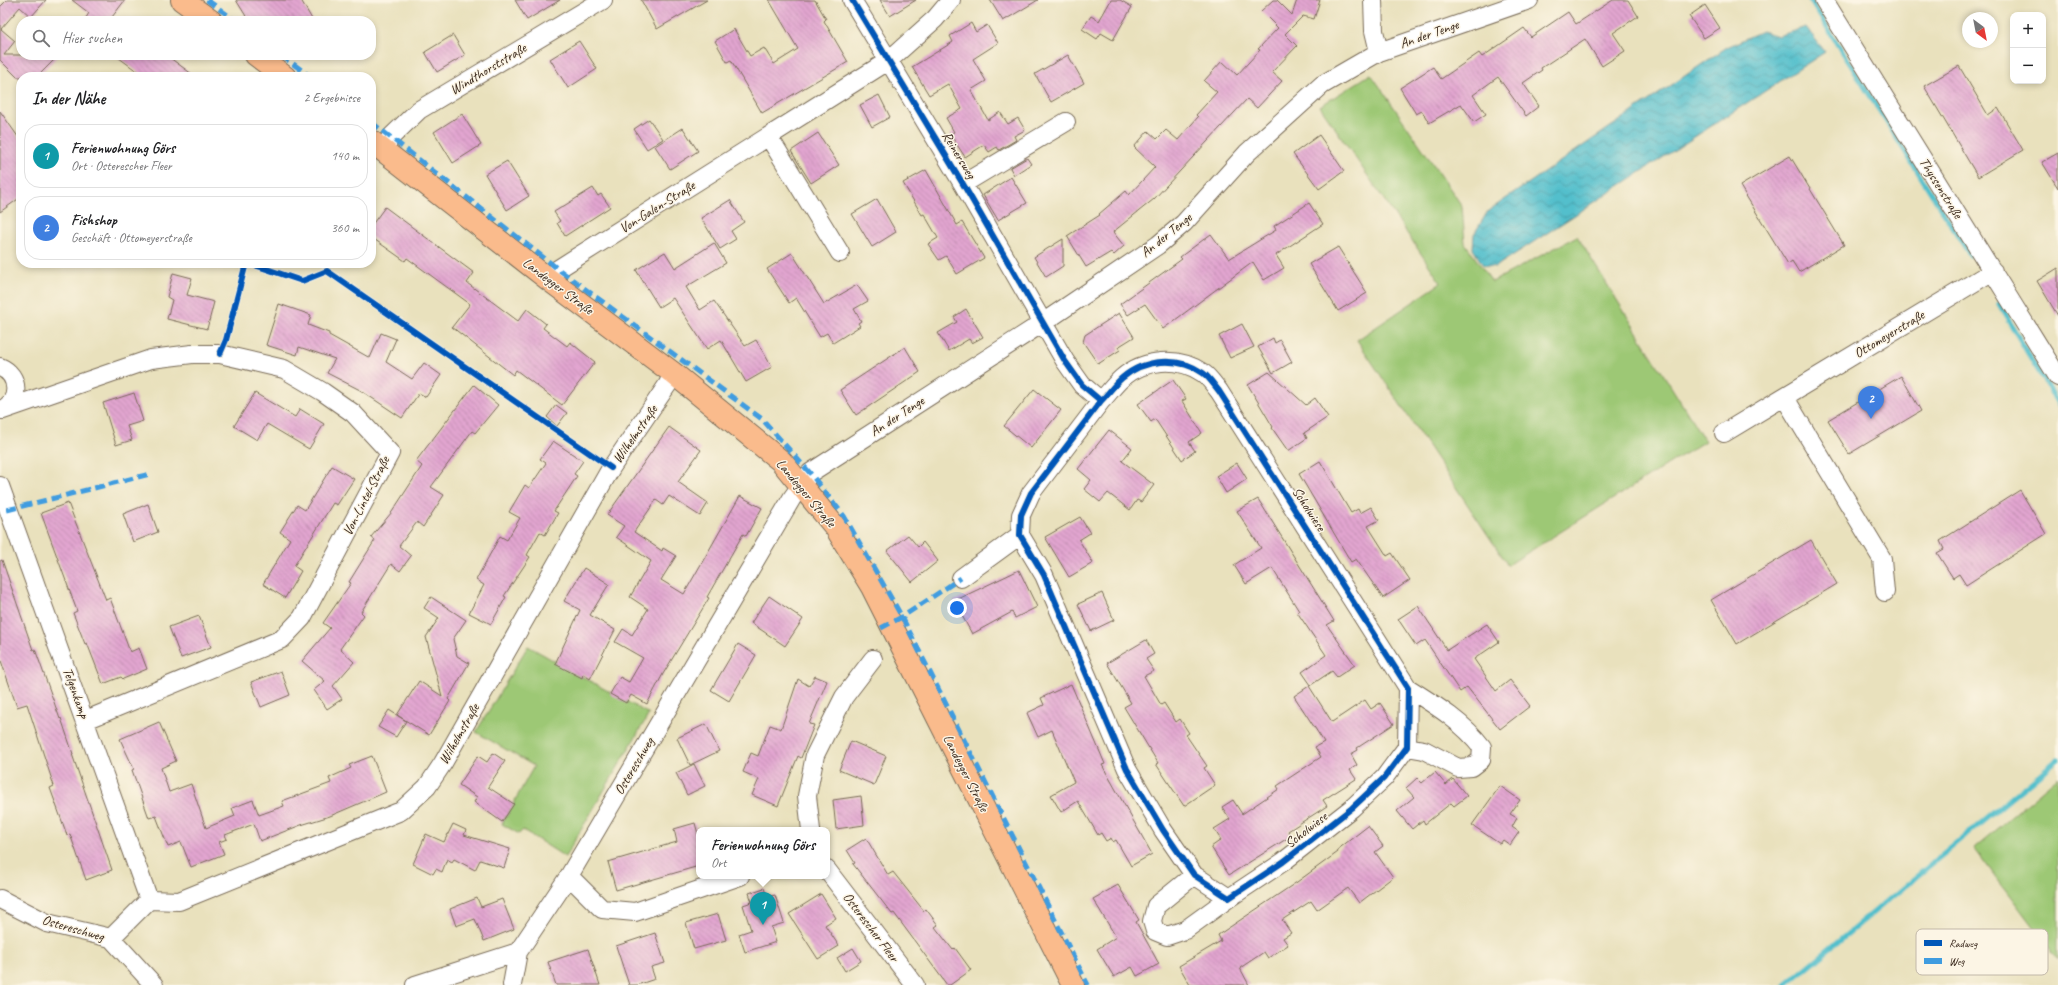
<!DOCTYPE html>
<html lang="de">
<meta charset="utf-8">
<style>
body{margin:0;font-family:Caveat,sans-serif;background:#f2f2f2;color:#202124}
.controls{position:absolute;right:12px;top:12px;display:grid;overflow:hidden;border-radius:8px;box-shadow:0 2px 6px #0003}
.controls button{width:36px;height:36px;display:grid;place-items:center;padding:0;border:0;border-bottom:1px solid #e0e0e0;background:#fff;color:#202124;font:20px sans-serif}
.compass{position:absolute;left:1962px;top:12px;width:36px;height:36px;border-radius:50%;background:#fff;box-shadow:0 2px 6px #0003;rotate:148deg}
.you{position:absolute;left:957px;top:608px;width:14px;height:14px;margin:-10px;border:3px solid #fff;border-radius:50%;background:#1a73e8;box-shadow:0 0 0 6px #1a73e833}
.badge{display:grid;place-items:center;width:26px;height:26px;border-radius:50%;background:#0b8043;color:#fff;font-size:13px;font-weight:700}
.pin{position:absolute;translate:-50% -33px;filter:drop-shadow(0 1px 2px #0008)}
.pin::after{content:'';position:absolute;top:21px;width:14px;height:12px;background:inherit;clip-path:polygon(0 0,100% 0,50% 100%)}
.popup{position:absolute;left:696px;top:827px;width:134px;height:52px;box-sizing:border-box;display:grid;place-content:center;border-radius:8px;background:#fff;filter:drop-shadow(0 1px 3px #0005);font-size:13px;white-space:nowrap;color:#757577}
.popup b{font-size:15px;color:#202124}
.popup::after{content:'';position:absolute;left:50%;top:100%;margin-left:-8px;border:8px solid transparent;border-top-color:#fff}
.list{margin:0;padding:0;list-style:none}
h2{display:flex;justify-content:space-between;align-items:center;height:52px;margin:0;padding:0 16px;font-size:17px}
h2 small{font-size:13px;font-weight:400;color:#757577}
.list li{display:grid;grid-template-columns:26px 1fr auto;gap:12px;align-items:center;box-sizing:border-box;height:64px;margin:0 8px 8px;padding:0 8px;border:1px solid #e0e0e0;border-radius:16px}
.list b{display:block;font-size:15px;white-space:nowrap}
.list p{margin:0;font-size:13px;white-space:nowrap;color:#757577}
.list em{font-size:13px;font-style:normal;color:#757577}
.icon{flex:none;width:22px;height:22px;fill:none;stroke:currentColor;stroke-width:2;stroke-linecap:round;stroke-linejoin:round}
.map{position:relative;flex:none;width:2058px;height:985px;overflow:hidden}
.search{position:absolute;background:#fff;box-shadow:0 2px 6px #0003;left:16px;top:16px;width:360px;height:44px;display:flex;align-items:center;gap:10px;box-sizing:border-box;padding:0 14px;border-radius:16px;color:#757577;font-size:15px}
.panel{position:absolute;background:#fff;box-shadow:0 2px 6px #0003;left:16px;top:72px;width:360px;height:196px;border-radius:16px}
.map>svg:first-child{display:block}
</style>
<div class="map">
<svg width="2058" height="985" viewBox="0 0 2058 985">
<defs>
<pattern id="water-waves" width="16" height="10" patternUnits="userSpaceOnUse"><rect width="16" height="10" fill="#53bfcc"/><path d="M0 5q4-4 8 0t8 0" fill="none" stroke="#469ba5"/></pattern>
<pattern id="building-back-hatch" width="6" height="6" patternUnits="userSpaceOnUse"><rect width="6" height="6" fill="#e2a5d0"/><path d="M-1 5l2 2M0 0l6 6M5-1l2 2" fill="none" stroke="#b887a8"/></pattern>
</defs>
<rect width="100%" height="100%" fill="#fcf5e5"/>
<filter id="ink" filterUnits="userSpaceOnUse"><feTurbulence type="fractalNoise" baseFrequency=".025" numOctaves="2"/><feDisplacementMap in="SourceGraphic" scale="8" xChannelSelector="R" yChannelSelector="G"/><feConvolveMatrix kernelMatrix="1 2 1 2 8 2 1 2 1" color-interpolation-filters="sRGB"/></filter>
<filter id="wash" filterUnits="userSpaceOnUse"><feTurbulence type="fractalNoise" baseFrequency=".012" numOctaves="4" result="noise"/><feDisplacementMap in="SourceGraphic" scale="16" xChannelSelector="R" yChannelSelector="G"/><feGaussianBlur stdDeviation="0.9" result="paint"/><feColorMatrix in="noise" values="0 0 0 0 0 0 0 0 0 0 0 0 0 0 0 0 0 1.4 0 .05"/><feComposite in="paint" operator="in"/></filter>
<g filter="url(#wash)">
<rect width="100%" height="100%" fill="#e9e1bd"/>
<path fill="#9dc874" stroke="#6c7949" d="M1371,74L1462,206L1465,243L1492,282L1577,236L1705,441L1508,565L1357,340L1441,283L1320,106Z
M528,646L649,714L565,857L523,830L519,834L502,824L534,766L476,732Z
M2058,777V960L1974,848Z"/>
<path fill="url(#water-waves)" stroke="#477475" d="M1806,27L1825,52L1495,267L1483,265L1473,249L1474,234L1488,211L1727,47L1762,31L1778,36Z"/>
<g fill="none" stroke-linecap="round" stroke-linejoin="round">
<path stroke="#53bfcc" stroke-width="5" d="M1810,0L1970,255
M1999,304L2058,404
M1786,985L2058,759"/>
</g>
<g id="blocks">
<path fill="url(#building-back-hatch)" d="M7,0H46L31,17L20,7L1,29L15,41L4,55H59L37,77H17L0,60V7Z
M72,0H125L109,21H84L89,13Z
M236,0H301L313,21H249Z
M515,0H560L527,20Z
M641,0H707L657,29Z
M769,0H815L826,19L824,21L848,62L762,113L731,60L727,62L715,41L734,29L750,56L764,48L774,64L798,49Z
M880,0H916L890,16Z
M990,0H1038L1003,21Z
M1111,0H1120L1132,7L1113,40L1101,33L1097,39L1082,29L1091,16L1099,21Z
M1273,0H1277L1292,15L1297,0H1320L1314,19L1303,16L1285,34L1297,46L1272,72L1282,81L1257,108L1247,99L1154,199L1113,232L1124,246L1114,255L1111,252L1086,267L1067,236L1100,215L1099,214L1126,191L1129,195L1155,167L1134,147L1148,131L1157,139L1166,130L1178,140L1198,117L1196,115L1217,92L1204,81L1222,61L1237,75L1260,50L1258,49L1278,28L1261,11Z
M1613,0H1628L1638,16L1613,33L1625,51L1602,66L1585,39L1541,68L1542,70L1523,83L1539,106L1526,116L1498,77L1473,95L1486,114L1474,122L1461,104L1429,123L1422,111L1416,114L1400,88L1433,67L1441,79L1479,53L1482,57L1524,28L1531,37L1568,12L1576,24Z
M1705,5L1720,28L1704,38L1689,16Z
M971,23L976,32L987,25L998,43L973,59L986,81L971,90L988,120L1000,112L1008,124L1018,118L1025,130L1014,136L1016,140L999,150L997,147L989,152L984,145L965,157L950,134L954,132L946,118L962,109L948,84L929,95L912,67L953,42L950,36Z
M453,35L465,55L437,72L425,52Z
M579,41L597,69L568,88L550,59Z
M115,55H166L196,77H145Z
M1068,55L1084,83L1051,102L1035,74Z
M1959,66L1988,115L1998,108L2023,150L1978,177L1924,86Z
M879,95L890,117L872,127L860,105Z
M0,111L21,141V197L0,212Z
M462,114L481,145L453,163L434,132Z
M649,119L663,139L647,149L634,129Z
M683,128L698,151L670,169L655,146Z
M818,133L839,165L811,183L791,151Z
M1319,135L1344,171L1319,189L1293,154Z
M2058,153V188L2042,162Z
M1790,156L1844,245L1799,272L1792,261L1788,264L1740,186Z
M1027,158L1031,164L1014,175L1010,168Z
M507,161L529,196L507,210L485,174Z
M926,170L957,225L962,222L984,258L957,274L946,256L939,260L928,244L938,238L924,214L922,215L903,183Z
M1011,177L1027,203L998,220L983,195Z
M593,188L598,196L601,194L610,207L565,236L557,223L560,221L554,212Z
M877,199L896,232L872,247L852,214Z
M730,200L744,222L731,231L736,239L720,249L701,218Z
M1309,203L1323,224L1276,255L1284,268L1264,280L1253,262L1163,329L1145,304L1128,315L1120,304L1182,259L1180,257L1211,234L1229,259L1276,230L1274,226Z
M385,207L474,273L467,283L518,321L527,309L546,324L543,328L567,346L570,342L595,362L562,405L516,370L513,375L452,327L470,304L407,258L405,261L371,237V226Z
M1063,239V266L1046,277L1034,257Z
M714,243L726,263L686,287L700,310L714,301L745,346L756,340L772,367L746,382L721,340L707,349L673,298L659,307L636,270L665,252L675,268Z
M1338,247L1367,293L1338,311L1309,264Z
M792,253L824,304L857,285L868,301L854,309L861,321L858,323L860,326L833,343L827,333L820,337L796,298L789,303L767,269Z
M2058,268V316L2037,281Z
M173,273L192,278L187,295L214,302L207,329L167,319L172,300L167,297Z
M279,304L311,315L308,325L329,333V335L370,358L381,333L396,339L386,362L412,379L424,363L441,375L426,397L419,393L402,418L360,390L327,373L335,359L299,347L297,355L266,345Z
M966,309L983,337L972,343L969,339L949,351L938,333L957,322L954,317Z
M1119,313L1134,337L1118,347L1120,350L1098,364L1083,342L1085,335Z
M1242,324L1254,347L1230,358L1219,336Z
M1273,338L1275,343L1280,340L1292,362L1273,373L1258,347Z
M905,347L920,372L856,415L840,390Z
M1269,372L1306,405L1315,398L1328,417L1304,433L1307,438L1288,451L1272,428L1273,427L1248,385Z
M1901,376L1921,411L1849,454L1828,420Z
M1173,380L1186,399L1182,401L1202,433L1189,442L1195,451L1182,460L1155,419L1151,422L1138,404Z
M474,385L498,405L475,433L472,431L431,487L444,495L423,527L417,522L399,546L411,556L400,571L391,564L361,612L364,615L340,649L354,662L333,686L342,699L327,709L314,690L325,681L302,661L330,628L323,623L351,583L349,582L375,540L371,537L392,512L422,466L416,461Z
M1034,389L1061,410L1031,448L1004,426Z
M134,393L143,421L127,426L132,440L116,445L103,403Z
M255,393L295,417L300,409L324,424L309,449L267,424L257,440L234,426Z
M556,405L567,413L557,426L547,417Z
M669,427L701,450L678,482L708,503L700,516L669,496L663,505L656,500L634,532L662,551L663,548L676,556L661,580L684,594L740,496L762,508L746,536L743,534L707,597L709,598L663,674L647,704L631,695L626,703L610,694L620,677L629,682L643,658L615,642L623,629L632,635L648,609L630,597L651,561L616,537L624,526L607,515Z
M1109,430L1132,448L1122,461L1154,485L1141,502L1137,500L1130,510L1108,493L1100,502L1084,489L1091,480L1078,469Z
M553,441L583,461L574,474L577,476L554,511L558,513L545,535L540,532L527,555L530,557L504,596L506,597L491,624L469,613L484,585L476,580L500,536L507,540L520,518L509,512L525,485L529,488L546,463L540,459Z
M1320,461L1351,513L1358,509L1360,513L1371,507L1379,520L1368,526L1387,556L1392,553L1410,580L1383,598L1356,559L1351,562L1299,474Z
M1237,463L1247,479L1226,493L1216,476Z
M332,466L354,479L337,505L333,503L294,566L301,571L285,598L263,584L290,539L280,532L297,505L305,510Z
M2020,490L2046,534L1966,585L1959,574L1953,578L1937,553L1944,549L1940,541Z
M1258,499L1334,621L1327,625L1355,665L1337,677L1332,671L1311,685L1302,672L1326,655L1297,612L1299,611L1272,568L1246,584L1234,565L1261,548L1237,511Z
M68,503L106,600L110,598L130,652L139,648L147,669L123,679L121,677L103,684L87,643L85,644L73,613L77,611L41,513Z
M148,504L158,532L133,542L123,514Z
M1080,517L1090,533L1079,540L1093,563L1069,577L1045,537Z
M908,535L918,547L923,542L938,561L912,582L887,551Z
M1811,540L1837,584L1737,644L1711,600Z
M2,560L33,650L35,649L60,719L61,718L73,754H72L112,870L86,880L70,834L67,835L50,788L54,786L27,704L17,707L0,658V561Z
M584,568L609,584L590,615L615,630L590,679L583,674L582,678L555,664L580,610L564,601Z
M1019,570L1037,607L1015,618L1012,612L972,634L954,601Z
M1102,593L1114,620L1091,631L1078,604Z
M769,596L803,619L785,646L751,623Z
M431,597L466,620L453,639L457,656L469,663L448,699L450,701L429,735L397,715L419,681L442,696L426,637L439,618L424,608Z
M1418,606L1447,650L1487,624L1499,642L1474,659L1496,691L1510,680L1530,706L1500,729L1467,687L1460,692L1425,640L1416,646L1398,619Z
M199,616L211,647L181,658L169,627Z
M1146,640L1154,654L1146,659L1154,671L1144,676L1161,705L1164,703L1176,722L1180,719L1189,733L1186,735L1207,766L1204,768L1215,785L1184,806L1156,764L1158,763L1124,707L1131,703L1107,663Z
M738,644L756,655L729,701L711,690Z
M281,671L290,695L261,707L251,682Z
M815,676L827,681L809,724L814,725L801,758L798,756L778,806L752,795L759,779L743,772L751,753L758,756L770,725L781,729L798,679L809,686Z
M1071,684L1105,764L1102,765L1152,854L1131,866L1116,840L1113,842L1111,838L1106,841L1101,833L1098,835L1078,801L1061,812L1051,795L1074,782L1052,730L1038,737L1027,713L1044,705L1041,698Z
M1309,686L1332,722L1365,700L1371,709L1380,703L1394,724L1357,748L1358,750L1351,754L1357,765L1350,770L1356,779L1323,800L1327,806L1288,831L1291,836L1229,875L1211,847L1221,840L1214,829L1230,819L1222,807L1233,800L1242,814L1279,789L1277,786L1321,757L1315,747L1324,742L1294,696Z
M389,710L406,721L396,737L378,727Z
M159,722L176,761L161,768L169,792L191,784L206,828L235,816L232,808L253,800L259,815L284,806L282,801L331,783L329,778L351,768L349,765L372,756L386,792L330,816L301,825L260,841L254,824L225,835L227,839L219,842L224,854L191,867L181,842L168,847L156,816L149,818L132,770L134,769L120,739Z
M706,724L719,751L690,765L677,738Z
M851,741L886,756L874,785L839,770Z
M493,753L505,761L488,787L514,804L502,822L474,802L477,797L459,785L478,756L487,762Z
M694,764L705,786L687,795L676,773Z
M1435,772L1446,785L1453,779L1467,796L1454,806L1451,803L1425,824L1423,820L1412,829L1397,811L1414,797L1406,788L1417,778L1422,783Z
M1500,786L1520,800L1510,814L1517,818L1512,827L1519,832L1510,845L1503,840L1500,844L1472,825Z
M861,796L864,825L836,829L833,800Z
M695,823L699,838V866L616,890L608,862L677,842L674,829Z
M453,824L466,830L464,835L510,849L504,868L480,860L475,870L454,859L452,862L447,859L442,872L436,869L433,874L413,864L426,834L444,842Z
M1368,826L1383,846L1375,852L1393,877L1359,903L1348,888L1317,910L1311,901L1282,920L1291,933L1283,938L1288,945L1268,958L1264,952L1240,968L1249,985H1190L1179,966L1221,941L1218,935L1297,882L1338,852L1337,850Z
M866,838L888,875L893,872L924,911L926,909L938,925L935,927L953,950L955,948L971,970L950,985H947L894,913L892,914L853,864L855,863L847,850Z
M1118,885L1139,920L1136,922L1159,964L1137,976L1132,967L1114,977L1097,949L1116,937L1093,899Z
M764,888L767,897L775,895L784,923L771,927L776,942L745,952L739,934L751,930L743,905L752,902L749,893Z
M821,894L836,918L825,925L839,946L818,959L789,914Z
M477,898L481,907L502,899L514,929L484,941L475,919L456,926L450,909Z
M718,914L726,940L694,949L686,923Z
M655,933L665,963L651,967L655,979L637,985H629L616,946Z
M853,948L861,961L845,971L837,958Z
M588,949L600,985H556L548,962Z"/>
</g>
</g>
<g filter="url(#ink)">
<use href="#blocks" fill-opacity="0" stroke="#786a56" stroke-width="1"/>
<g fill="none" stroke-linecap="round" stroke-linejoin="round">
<g stroke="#786a56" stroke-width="20">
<path id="minor" d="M852,0L963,184L1065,361L1082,385L1101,401C1108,394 1114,385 1122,378C1144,359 1178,356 1203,373C1209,377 1214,385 1219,391L1408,688L1407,747L1384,778L1352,808L1283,862L1229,898L1194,875L1163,830L1127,769L1044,575L1020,535L1021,515L1031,493L1101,401
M1373,0L1374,31L1379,52
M1824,0L2058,377
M769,137L840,253
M383,149L391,137L419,110L603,0
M963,184L1066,122
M548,279L558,269L888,61L935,19L951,0
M0,367C20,375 21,403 0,410
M1785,398L1882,559L1885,592
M3,410L151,359L192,354H220L284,369L323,392L353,413L390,453L302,618L282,639L86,720
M1724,433L1993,271
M0,486L149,900
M961,578L1020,535
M1407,747L1424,750L1458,768L1472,767L1481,760L1482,747C1463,722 1435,705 1408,688
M811,830L807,796L815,755L844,697L873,659
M827,870L915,985
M1194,875L1156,906L1152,921L1155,931L1167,936L1185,930L1229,898
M569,876L602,909L635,912L740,876
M0,899L47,923L111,938L154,985
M111,938L149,900L179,901L401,811L427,787L443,763L611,468L668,384L673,373
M415,985L518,952L569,876L792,498L810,473L1044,322L1158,245L1184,223L1247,153L1322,85L1379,52L1529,0
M512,985L518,952"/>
</g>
<g stroke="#786a56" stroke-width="24">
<path id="major" d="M182,0L211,21
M256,55L285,77
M371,141L548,279L673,373L781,461L836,528L872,587L1073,985"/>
</g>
<use href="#minor" stroke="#fff" stroke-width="18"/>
<use href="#major" stroke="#fabb8c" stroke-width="22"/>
<path stroke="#3f9ce0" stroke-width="5" stroke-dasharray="10 5" stroke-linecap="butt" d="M207,0L236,21
M281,55L311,77
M371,122L558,269L762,419L810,473L844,516L902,617L1088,985
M7,510L150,474
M881,628L902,617L961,578"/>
<g stroke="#fcf5e5" stroke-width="8">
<path id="cycleway" d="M852,0L963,184L1065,361L1082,385L1101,401C1108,394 1114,385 1122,378C1144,359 1178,356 1203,373C1209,377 1214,385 1219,391L1408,688L1407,747L1384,778L1352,808L1283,862L1229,898L1194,875L1163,830L1127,769L1044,575L1020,535L1021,515L1031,493L1101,401
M249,263L302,281L327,271L611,468
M220,354L226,340L246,263"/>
</g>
<use href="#cycleway" stroke="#0057b8" stroke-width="6"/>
</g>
</g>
<g text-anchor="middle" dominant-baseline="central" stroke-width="3" stroke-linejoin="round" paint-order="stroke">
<g font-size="14" fill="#3b2a1e" stroke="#fcf5e5">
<text transform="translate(1429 34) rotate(-19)">An der Tenge</text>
<text transform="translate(488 69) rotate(-31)">Windthorststraße</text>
<text transform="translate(959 155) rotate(59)">Reinersweg</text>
<text transform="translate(1941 188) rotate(58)">Thyssenstraße</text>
<text transform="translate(657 207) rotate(-32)">Von-Galen-Straße</text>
<text transform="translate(1166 235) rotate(-39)">An der Tenge</text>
<text transform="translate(558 286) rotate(37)">Landegger Straße</text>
<text transform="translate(1889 334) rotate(-31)">Ottomeyerstraße</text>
<text transform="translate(897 416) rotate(-33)">An der Tenge</text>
<text transform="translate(635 434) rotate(-55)">Wilhelmstraße</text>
<text transform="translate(806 493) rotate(50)">Landegger Straße</text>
<text transform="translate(366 496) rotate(-63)">Von-Lintel-Straße</text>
<text transform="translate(1309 509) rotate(57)">Scholwiese</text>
<text transform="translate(76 693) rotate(70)">Telgenkamp</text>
<text transform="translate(459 734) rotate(-60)">Wilhelmstraße</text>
<text transform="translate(634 766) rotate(-59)">Ostereschweg</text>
<text transform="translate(966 773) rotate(63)">Landegger Straße</text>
<text transform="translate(1306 830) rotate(-38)">Scholwiese</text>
<text transform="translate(871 927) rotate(53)">Osterescher Fleer</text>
<text transform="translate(73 928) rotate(16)">Ostereschweg</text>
</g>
</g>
<rect x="1916" y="929" width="132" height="46" rx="6" fill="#fcf5e5" stroke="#c2b8a9" stroke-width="1"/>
<rect x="1924" y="940" width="18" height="6" fill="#0057b8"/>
<rect x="1924" y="958" width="18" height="6" fill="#3f9ce0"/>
<g font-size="11" fill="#3b2a1e">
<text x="1949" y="947">Radweg</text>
<text x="1949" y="965">Weg</text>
</g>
</svg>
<div class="controls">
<button>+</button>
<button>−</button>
</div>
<svg class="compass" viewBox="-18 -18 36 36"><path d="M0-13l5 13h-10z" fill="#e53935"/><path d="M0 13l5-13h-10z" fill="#757577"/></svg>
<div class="you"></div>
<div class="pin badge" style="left:763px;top:925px;background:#0f9aa8">1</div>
<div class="popup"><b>Ferienwohnung Görs</b>Ort</div>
<div class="pin badge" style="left:1871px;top:419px;background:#3f7fe0">2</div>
<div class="search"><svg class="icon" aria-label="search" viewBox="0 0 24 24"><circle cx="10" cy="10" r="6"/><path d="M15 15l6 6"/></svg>Hier suchen</div>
<section class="panel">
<h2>In der Nähe<small>2 Ergebnisse</small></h2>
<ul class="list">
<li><span class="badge" style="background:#0f9aa8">1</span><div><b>Ferienwohnung Görs</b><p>Ort · Osterescher Fleer</p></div><em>140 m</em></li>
<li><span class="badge" style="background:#3f7fe0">2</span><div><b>Fishshop</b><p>Geschäft · Ottomeyerstraße</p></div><em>360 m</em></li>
</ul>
</section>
</div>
